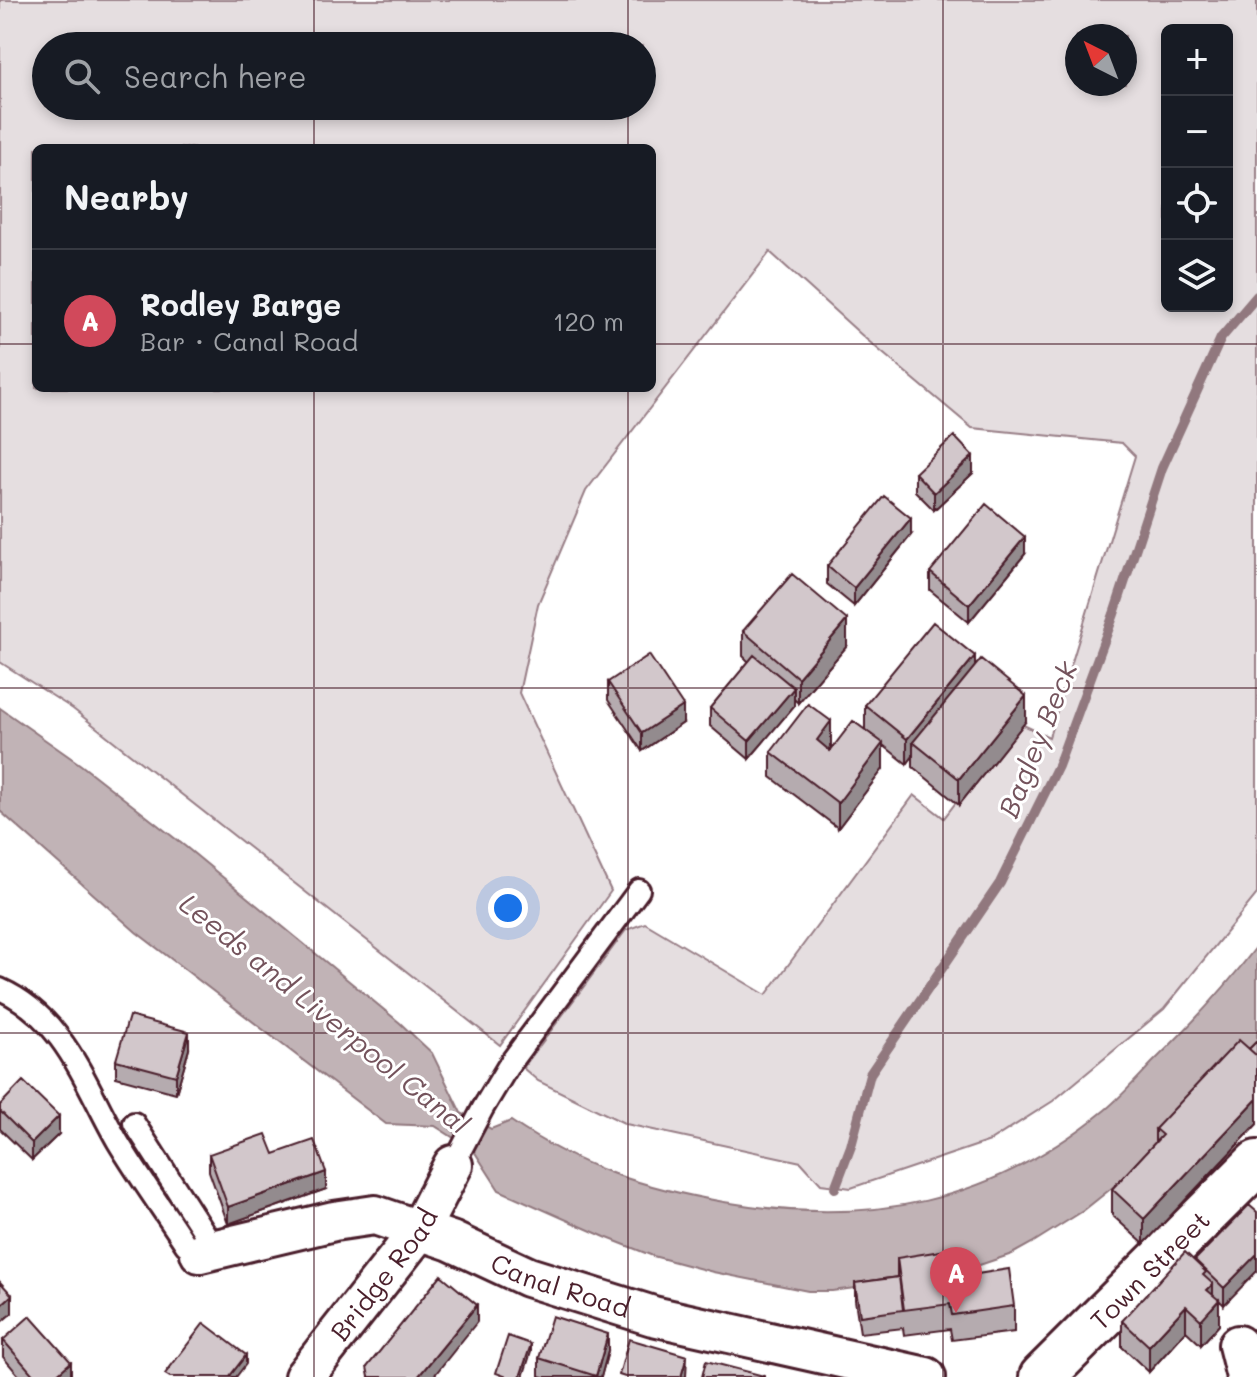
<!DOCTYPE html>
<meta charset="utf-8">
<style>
body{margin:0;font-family:Mali,sans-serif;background:#20242c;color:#f1f3f6}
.controls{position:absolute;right:24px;top:24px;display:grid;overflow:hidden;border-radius:12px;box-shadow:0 4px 12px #0003}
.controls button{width:72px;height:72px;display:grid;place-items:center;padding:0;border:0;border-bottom:2px solid #363941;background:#171b24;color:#f1f3f6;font:40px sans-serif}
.compass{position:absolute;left:1065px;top:24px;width:72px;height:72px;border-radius:50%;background:#171b24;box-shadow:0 4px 12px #0003;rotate:318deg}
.you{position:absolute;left:508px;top:908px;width:28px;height:28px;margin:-20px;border:6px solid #fff;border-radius:50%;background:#1a73e8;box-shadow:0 0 0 12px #1a73e833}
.badge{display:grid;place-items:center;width:52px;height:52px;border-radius:50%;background:#d1495b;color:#fff;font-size:26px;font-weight:700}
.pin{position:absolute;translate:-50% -66px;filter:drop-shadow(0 2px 4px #0008)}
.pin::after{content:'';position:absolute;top:42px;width:28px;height:24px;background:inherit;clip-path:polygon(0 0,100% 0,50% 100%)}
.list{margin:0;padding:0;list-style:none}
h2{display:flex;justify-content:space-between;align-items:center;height:104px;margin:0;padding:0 32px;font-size:34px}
h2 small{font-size:26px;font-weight:400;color:#9ea1a6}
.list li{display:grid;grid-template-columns:52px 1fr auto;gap:24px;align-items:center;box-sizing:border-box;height:144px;padding:0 32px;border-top:2px solid #363941}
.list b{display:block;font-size:30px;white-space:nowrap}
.list p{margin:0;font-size:26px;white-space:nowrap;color:#9ea1a6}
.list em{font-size:26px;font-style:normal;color:#9ea1a6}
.icon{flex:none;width:44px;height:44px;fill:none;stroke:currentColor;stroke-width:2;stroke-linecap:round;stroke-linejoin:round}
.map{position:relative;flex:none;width:1257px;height:1377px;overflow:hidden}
.search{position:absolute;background:#171b24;box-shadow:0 4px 12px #0003;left:32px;top:32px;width:624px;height:88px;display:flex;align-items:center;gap:20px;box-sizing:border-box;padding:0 28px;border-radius:44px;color:#9ea1a6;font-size:30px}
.panel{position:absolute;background:#171b24;box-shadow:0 4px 12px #0003;left:32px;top:144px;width:624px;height:248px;border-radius:12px}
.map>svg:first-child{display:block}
</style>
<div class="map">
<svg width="1257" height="1377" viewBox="0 0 1257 1377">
<rect width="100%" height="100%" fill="#fff"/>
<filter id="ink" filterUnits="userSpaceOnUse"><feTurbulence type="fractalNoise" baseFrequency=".0125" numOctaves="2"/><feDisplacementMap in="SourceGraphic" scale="16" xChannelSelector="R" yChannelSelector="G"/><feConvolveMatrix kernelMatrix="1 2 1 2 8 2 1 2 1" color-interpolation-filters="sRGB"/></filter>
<g filter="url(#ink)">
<path fill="#e5dee0" stroke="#987e86" stroke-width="2" fill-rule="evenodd" d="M0,0H1257V894L1164,1009L1053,1101L990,1141L851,1188L821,1184L801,1162L626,1124L538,1081L523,1068L626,930L645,923L766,995L914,795L944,818L1017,722L1049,737L1135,456L1122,443L972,428L866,339L770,252L586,491L538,604L519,693L611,891L500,1045L73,709L0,662ZM1167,30H1227V306H1167ZM1077,36H1125V84H1077ZM46,46H642V106H46ZM36,148H652V388H36Z"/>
<path fill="#c1b3b6" stroke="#91787e" stroke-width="2" d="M0,708L81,765L186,847L400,1023L432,1053L461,1113L491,1129L511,1121C578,1167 645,1188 724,1202C869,1227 990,1204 1105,1110C1122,1096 1137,1079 1152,1063C1190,1026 1225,988 1257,946V1047L1138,1167L1083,1211L1032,1243L1012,1254L947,1276L832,1291H808L713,1272L653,1256L605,1237L499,1190L474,1151L435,1126L386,1124L136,932L0,811Z"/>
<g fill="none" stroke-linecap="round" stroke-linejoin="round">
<path stroke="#91787e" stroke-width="10" d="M835,1188L851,1146L870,1074L1000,883L1058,766L1114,614L1162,468L1221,338L1257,296"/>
<g stroke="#4a1f2b" stroke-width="26">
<path id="service" d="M0,989C66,1019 85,1085 118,1142C139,1177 164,1211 186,1245L200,1253
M134,1123L215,1249
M453,1165L483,1108L510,1063L639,890"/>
</g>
<g stroke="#4a1f2b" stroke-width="44">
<g id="minor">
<path id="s1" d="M200,1253L334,1221L375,1215L451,1241L528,1277L653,1316L926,1377"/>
<path d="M1238,1345L1246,1377"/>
<path id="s2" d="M304,1377L419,1231L453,1165"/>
</g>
</g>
<g stroke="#4a1f2b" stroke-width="50">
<g id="primary">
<path id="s3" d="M1042,1377L1257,1163"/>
</g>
</g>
<use href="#service" stroke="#fff" stroke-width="20"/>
<use href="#minor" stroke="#fff" stroke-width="38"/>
<use href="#primary" stroke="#fff" stroke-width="44"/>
</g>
<path fill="#b5abaf" stroke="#4a1f2b" stroke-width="2" d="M915,473H973L934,510L915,491Z
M911,535L854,606L827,584V566Z
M1025,554L969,622L930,590V572Z
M743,631L847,646L798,703L794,699V706L749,759L710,726V708L749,662L743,656Z
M975,667L1026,721L959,805L913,767V756L907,764L883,745V769L838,828L771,777V752L831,747L829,750L830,751L865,730V705Z
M608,682L683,723L642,751L608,700Z
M1257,1041V1124L1144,1244L1112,1215V1189L1155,1143V1129L1249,1049Z
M189,1049L176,1093L116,1077V1060Z
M0,1105L59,1134L32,1160L0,1129Z
M209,1154L326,1189L228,1224L209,1171Z
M1249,1205L1224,1305L1219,1300V1325L1201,1345L1186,1331L1149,1372L1122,1347V1321L1195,1261Z
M897,1258L948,1261L977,1274L1014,1306V1332L952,1340L950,1329L904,1335L903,1328L860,1333L855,1300V1283L897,1277Z
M3,1340L71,1377H20L3,1357Z
M608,1351L601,1377H543L539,1376V1358Z"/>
<path fill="#938b8e" stroke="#4a1f2b" stroke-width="2" d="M973,456V473L934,510V493Z
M911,518V535L854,606V588Z
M1025,537V554L969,622V605Z
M847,620V646L798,703V678Z
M975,656V681L913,742V756L907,764V739Z
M794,688V706L749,759V741Z
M1026,696V721L959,805V779Z
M683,706V723L642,751V733Z
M831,721V747L817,766V740Z
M883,743V769L838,828V803Z
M189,1032V1049L176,1093V1076Z
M1257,1099V1124L1144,1244V1219Z
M59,1116V1134L32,1160V1143Z
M326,1172V1189L228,1224V1207Z
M1257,1254V1271L1224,1305V1288Z
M1213,1284V1307L1219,1300V1325L1201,1345V1320L1207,1290Z
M12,1295V1313L0,1323V1306Z
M477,1305V1322L433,1377H418Z
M1186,1306V1331L1149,1372V1346Z
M608,1334V1351L601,1377H596Z
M531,1344V1352L523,1377H520Z
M246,1355V1364L236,1377H229Z
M687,1356L686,1377H681Z
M71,1362V1377H54Z"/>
<path fill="#d2c7cb" stroke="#4a1f2b" stroke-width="2" d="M954,436L973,456L934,493L915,473Z
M884,496L911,518L854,588L827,566Z
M986,504L1025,537L969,605L930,572Z
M792,574L847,620L798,678L743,631Z
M933,622L975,656L907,739L865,705Z
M649,655L683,706L642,733L608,682Z
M754,655L794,688L749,741L710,708Z
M981,659L1026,696L959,779L913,742Z
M808,704L831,721L817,740L830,751L853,721L883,743L838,803L771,752Z
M129,1016L189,1032L176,1076L116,1060Z
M1239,1040L1257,1056V1099L1144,1219L1112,1189L1162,1135L1155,1129Z
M1257,1041V1056L1249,1049Z
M23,1081L59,1116L32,1143L0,1111V1105Z
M266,1134L274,1154L314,1140L326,1172L228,1207L209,1154Z
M1249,1205L1257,1212V1254L1224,1288L1195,1260Z
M947,1250L948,1261L975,1258L977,1274L1009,1269L1014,1306L952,1315L950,1304L904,1310L897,1258Z
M1185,1252L1206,1272L1203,1275L1213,1284L1207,1290L1219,1300L1201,1320L1186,1306L1149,1346L1122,1321Z
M441,1275L477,1305L418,1377H369L367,1367Z
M899,1277L903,1310L860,1316L855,1283Z
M0,1282L12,1295L0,1306Z
M30,1316L71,1362L54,1377H35L3,1340Z
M552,1316L608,1334L596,1376L539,1358Z
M204,1323L246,1355L229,1377H170L165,1374Z
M508,1336L531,1344L520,1377H507L496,1373Z
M629,1339L687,1356L681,1377H625L619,1375Z
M706,1361L764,1376V1377H702Z"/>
</g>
<path fill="none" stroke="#4a1f2b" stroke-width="2" stroke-opacity="0.55" d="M314,0V46M628,0V46M943,0V1377M314,106V148M628,106V148M0,344H36M652,344H1257M314,388V1377M628,388V1377M0,688H1257M0,1033H1257"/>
<g text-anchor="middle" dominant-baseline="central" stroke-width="6" stroke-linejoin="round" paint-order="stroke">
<g font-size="26" fill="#4a1f2b" stroke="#fff">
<text stroke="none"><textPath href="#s3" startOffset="152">Town Street</textPath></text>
<text stroke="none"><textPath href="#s2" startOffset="130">Bridge Road</textPath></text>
<text stroke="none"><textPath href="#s1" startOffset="378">Canal Road</textPath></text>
</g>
<g font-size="28" font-style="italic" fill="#74535c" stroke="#fff">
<text transform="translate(1037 739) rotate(-68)">Bagley Beck</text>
<text transform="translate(325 1013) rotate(39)">Leeds and Liverpool Canal</text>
</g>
</g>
</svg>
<div class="controls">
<button>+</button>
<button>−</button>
<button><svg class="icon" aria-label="locate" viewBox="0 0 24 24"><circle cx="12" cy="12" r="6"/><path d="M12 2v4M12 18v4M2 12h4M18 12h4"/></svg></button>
<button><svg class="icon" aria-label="layers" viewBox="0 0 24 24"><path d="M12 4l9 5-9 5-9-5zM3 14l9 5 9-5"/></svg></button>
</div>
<svg class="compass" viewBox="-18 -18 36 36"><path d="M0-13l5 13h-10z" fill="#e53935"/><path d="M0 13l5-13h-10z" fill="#9ea1a6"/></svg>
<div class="you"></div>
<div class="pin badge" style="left:956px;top:1313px">A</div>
<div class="search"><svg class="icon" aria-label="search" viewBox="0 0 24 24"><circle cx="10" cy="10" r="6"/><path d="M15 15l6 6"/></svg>Search here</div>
<section class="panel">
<h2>Nearby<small></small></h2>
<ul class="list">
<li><span class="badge">A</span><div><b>Rodley Barge</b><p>Bar · Canal Road</p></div><em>120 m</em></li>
</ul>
</section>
</div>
